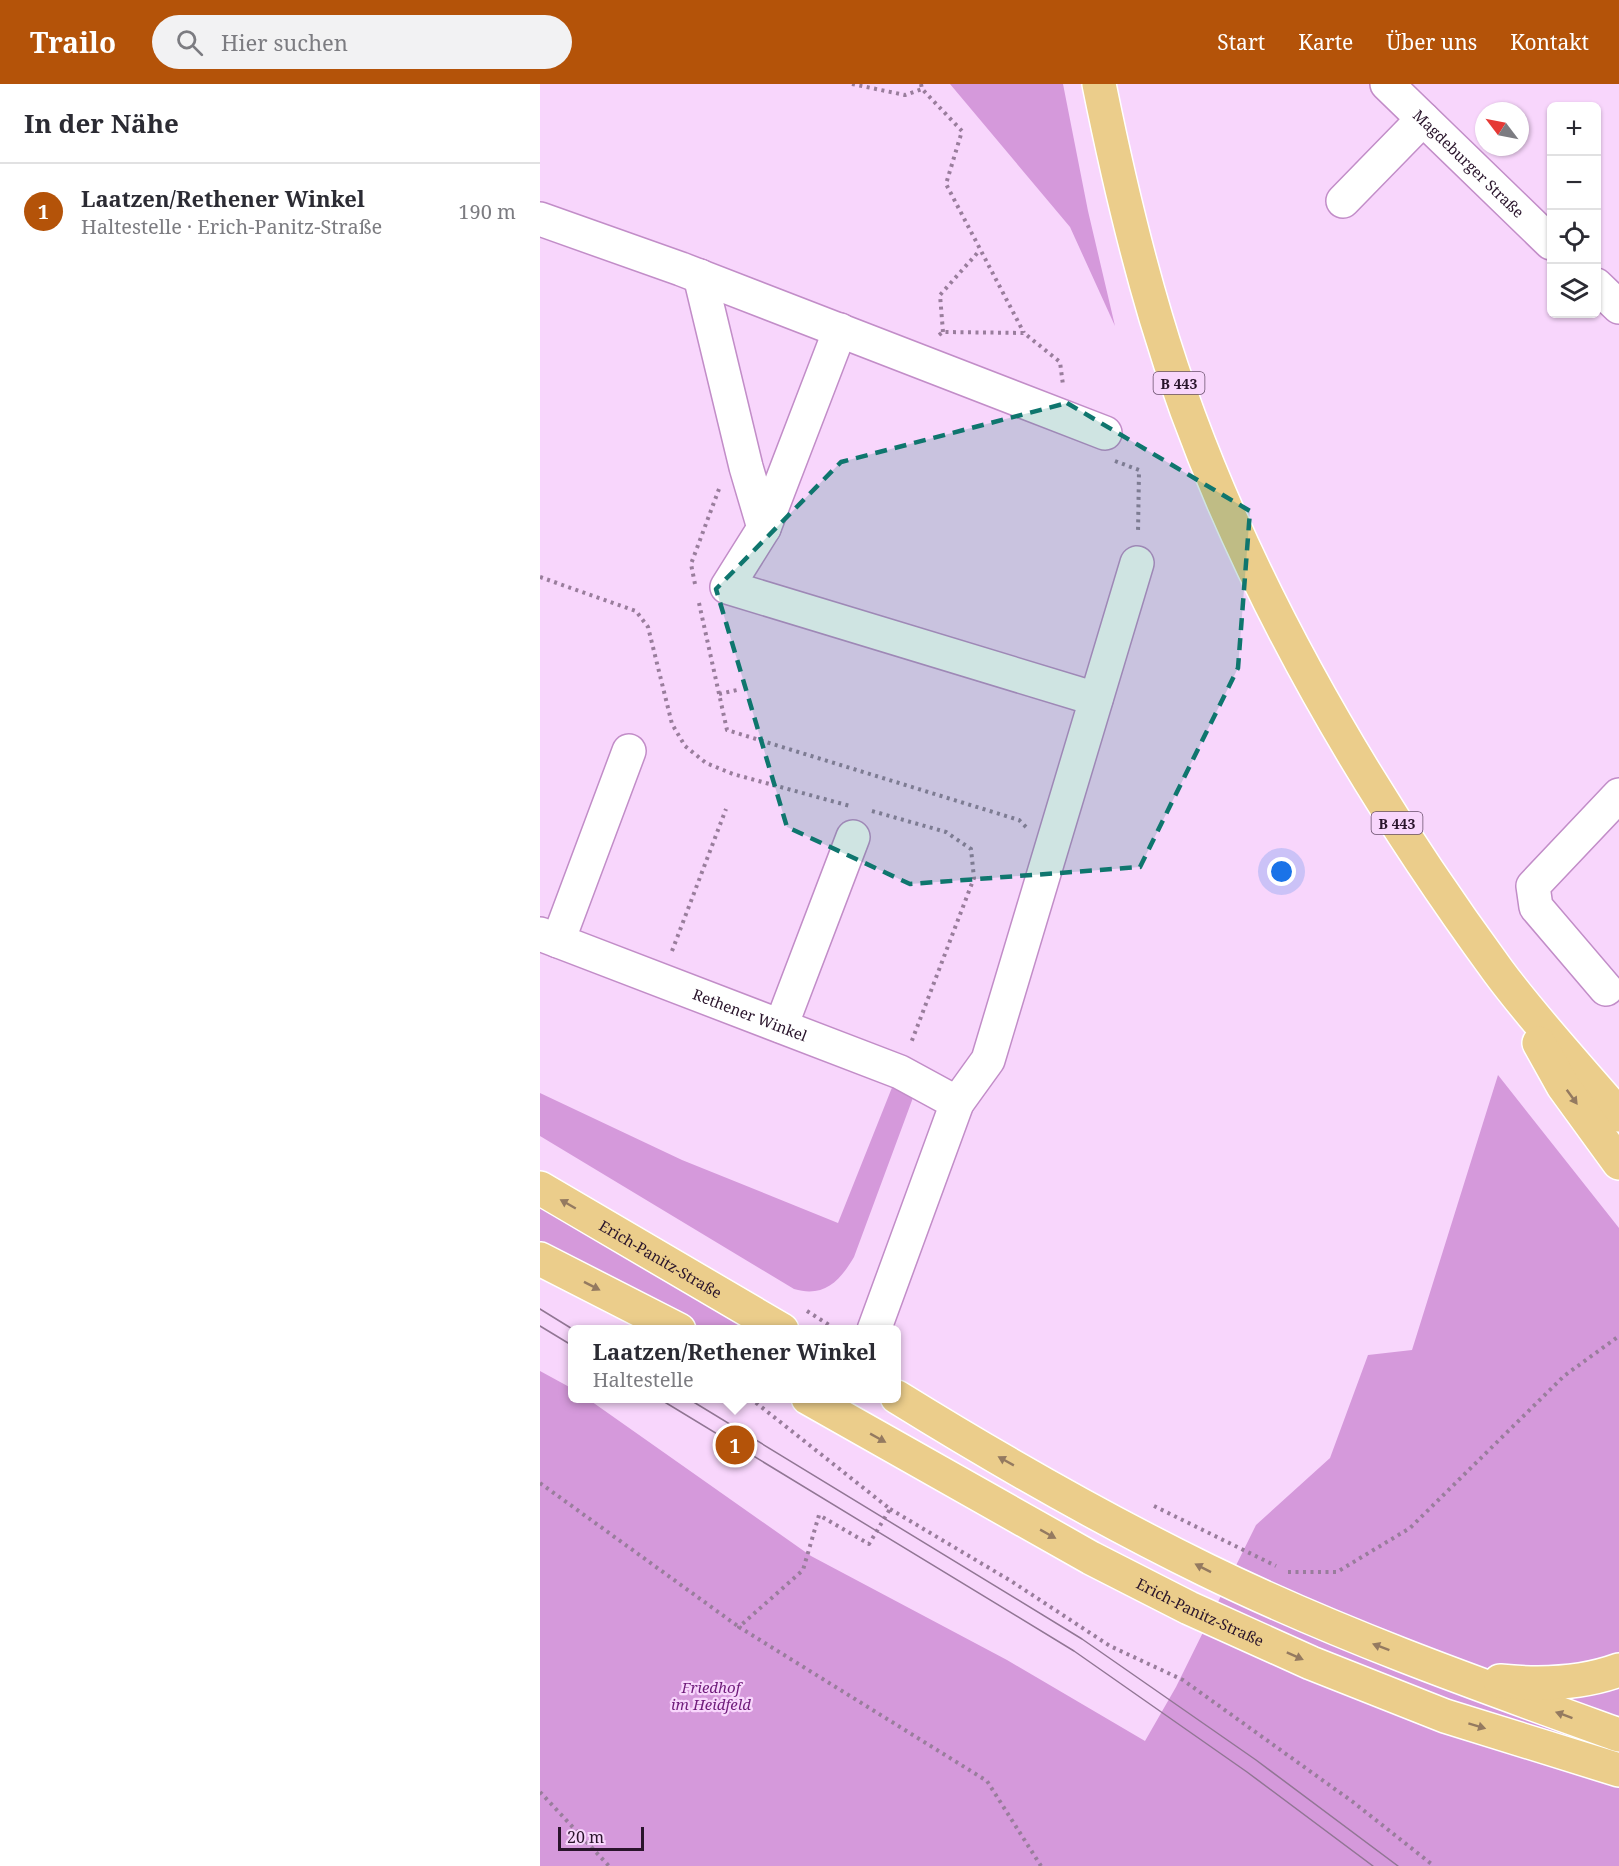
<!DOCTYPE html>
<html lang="de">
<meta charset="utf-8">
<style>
body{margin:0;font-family:"Noto Serif",serif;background:#f2f2f3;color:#2b2b33}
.controls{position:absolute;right:18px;top:18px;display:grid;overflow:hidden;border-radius:9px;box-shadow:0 2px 4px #0004}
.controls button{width:54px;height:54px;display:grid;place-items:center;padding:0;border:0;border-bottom:2px solid #e1e1e2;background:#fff;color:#2b2b33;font:30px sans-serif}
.compass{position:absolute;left:935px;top:18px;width:54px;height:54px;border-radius:50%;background:#fff;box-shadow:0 2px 4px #0004;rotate:302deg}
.scale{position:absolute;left:18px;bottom:15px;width:86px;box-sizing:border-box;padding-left:6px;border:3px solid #29142b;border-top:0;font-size:16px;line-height:21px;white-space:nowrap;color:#29142b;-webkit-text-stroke:4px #f8d6fc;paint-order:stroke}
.you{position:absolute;left:742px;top:788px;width:21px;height:21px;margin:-15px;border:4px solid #fff;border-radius:50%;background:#1a73e8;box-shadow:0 0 0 9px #1a73e833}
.badge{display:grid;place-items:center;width:39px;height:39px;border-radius:50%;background:#b45309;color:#fff;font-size:20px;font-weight:700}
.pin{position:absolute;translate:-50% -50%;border:3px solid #fff;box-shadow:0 2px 6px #0006}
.popup{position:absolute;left:28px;top:1241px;width:333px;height:78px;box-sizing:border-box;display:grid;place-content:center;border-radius:9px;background:#fff;filter:drop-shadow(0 2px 4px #0005);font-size:20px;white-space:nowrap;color:#7c7c81}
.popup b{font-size:22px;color:#2b2b33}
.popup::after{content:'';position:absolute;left:50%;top:100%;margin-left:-12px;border:12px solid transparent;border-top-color:#fff}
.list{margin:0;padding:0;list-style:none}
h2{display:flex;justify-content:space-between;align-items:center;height:78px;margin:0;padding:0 24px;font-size:26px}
h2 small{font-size:20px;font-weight:400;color:#7c7c81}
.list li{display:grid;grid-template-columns:39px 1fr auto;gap:18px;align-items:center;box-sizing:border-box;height:96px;padding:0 24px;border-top:2px solid #e1e1e2}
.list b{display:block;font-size:22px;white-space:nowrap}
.list p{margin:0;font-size:20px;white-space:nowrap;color:#7c7c81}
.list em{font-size:20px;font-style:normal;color:#7c7c81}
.icon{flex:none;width:33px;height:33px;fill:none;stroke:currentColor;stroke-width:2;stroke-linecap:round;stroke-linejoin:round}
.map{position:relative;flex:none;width:1079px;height:1782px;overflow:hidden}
header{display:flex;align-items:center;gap:36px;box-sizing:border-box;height:84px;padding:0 30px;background:#b45309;color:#fff}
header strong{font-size:28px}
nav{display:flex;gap:33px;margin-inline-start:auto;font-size:21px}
.search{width:420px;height:54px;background:#f2f2f3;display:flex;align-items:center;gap:15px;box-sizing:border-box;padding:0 21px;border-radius:33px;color:#7c7c81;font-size:22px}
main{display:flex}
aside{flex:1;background:#fff}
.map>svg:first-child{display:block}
</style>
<header>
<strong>Trailo</strong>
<div class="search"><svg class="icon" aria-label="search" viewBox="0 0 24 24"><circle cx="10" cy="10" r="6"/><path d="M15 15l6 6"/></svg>Hier suchen</div>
<nav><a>Start</a><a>Karte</a><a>Über uns</a><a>Kontakt</a></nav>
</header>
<main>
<aside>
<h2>In der Nähe<small></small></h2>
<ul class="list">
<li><span class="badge">1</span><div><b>Laatzen/Rethener Winkel</b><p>Haltestelle · Erich-Panitz-Straße</p></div><em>190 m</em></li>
</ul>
</aside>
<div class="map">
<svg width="1079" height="1782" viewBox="0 0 1079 1782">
<rect width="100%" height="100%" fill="#f8d6fc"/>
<path fill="#d599db" d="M410,0H523L548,127L575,242L530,143Z
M958,991L1079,1144V1782H0V1287L33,1305V1314L48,1315L271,1472L467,1576L605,1657L636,1603L716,1441L790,1374L828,1271L872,1266Z
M353,1001L374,1011L314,1173C300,1197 284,1214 254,1205L0,1052V1009L142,1076L298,1139Z
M0,1104L242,1245H137L0,1176Z"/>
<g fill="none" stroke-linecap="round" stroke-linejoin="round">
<g stroke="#c28dc8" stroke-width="36">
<g id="minor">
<path id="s1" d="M847,0L1011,159"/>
<path d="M803,117L883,35"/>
<path d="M0,135L141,185L565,349"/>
<path d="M160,192L206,383L224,444"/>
<path d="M1056,201L1079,223"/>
<path d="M300,246L224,444L187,503L556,615"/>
<path id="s2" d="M0,850L360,988L417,1019"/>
<path d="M18,857L89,667"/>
<path d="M1066,905L996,823L993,802L1079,711"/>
<path d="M241,942L313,753"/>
<path d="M334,1246L417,1019L448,976L597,479"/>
</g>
</g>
<g stroke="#fff" stroke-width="36">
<g id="major">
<path d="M559,0C575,79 593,157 616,234C686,469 814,690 958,887C995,937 1039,984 1079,1031"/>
<path d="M999,959L1023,1002L1079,1079"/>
<path id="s3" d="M0,1104L242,1246"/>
<path d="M0,1175L139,1246"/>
<path d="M357,1313C457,1375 560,1434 666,1486C799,1551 940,1601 1079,1651"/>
<path id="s4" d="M268,1314L551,1474L649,1524L771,1579L905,1632L1079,1686"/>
<path d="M960,1597C1000,1601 1041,1600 1079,1586"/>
</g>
</g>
<path stroke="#997d9c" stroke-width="4" stroke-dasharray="3 4.5" stroke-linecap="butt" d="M312,0L365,11L382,5
M381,0L382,5L422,47L406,100L484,249
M403,248L400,211L440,166
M399,251L403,248L484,249L520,278L523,301
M575,377L599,386L598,449
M0,493L96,527L108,543L132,640L145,662L166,679L193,690L310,722
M155,500L151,480L179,405
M159,519L187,646L479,736L486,743
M179,610L197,606
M332,727L406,748L431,765L434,794L371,959
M132,867L186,725
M267,1227L297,1246
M210,1314L350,1425L329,1460L279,1431L263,1486L199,1543L447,1697L501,1782
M0,1399L199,1543
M614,1422L736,1482
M350,1425L471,1497L570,1562L643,1596L813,1718L894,1782
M748,1488H797L870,1444L1024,1292L1079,1252
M0,1708L69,1782"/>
<use href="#minor" stroke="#fff" stroke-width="33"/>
<use href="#major" stroke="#ebcd8b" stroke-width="33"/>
<path stroke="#917694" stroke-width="1.5" d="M0,1225L34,1246
M0,1242L33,1262
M118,1314L534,1567L707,1688L833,1782
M147,1314L542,1555L716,1676L858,1782"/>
</g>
<defs><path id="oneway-solid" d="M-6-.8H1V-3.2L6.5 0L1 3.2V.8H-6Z" transform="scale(1.5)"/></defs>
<g fill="#947a60">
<use href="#oneway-solid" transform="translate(1032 1013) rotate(54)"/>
<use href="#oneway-solid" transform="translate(28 1120) rotate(-150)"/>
<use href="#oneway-solid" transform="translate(52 1202) rotate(27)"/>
<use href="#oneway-solid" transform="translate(338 1354) rotate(29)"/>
<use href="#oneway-solid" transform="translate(466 1377) rotate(-151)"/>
<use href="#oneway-solid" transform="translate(508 1450) rotate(29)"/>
<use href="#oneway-solid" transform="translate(663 1484) rotate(-153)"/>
<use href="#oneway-solid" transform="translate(841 1563) rotate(-159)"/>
<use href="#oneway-solid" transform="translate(755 1572) rotate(24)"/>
<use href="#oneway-solid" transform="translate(1024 1631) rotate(-160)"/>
<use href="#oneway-solid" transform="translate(937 1642) rotate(17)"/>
</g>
<path fill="#0f766e" fill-opacity="0.2" stroke="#0f766e" stroke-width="4.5" stroke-dasharray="12 8" stroke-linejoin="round" d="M527,319L710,427L698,584L600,783L370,800L247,743L176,505L301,378Z"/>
<g text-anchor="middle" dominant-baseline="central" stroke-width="4.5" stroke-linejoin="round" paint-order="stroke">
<g fill="#f8d6fc" stroke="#674e6a" stroke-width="1.5">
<rect x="613.5" y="288" width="51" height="22" rx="4.5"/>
<rect x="831.5" y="728" width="51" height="22" rx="4.5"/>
</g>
<g font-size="14" font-weight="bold" fill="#29142b">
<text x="639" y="299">B 443</text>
<text x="857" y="739">B 443</text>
</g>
<g font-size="15" fill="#29142b" stroke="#f8d6fc">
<text stroke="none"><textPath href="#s1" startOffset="114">Magdeburger Straße</textPath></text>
<text stroke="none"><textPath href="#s2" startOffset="225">Rethener Winkel</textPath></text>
<text stroke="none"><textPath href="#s3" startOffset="140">Erich-Panitz-Straße</textPath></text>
<text stroke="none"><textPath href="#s4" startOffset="447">Erich-Panitz-Straße</textPath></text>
</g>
<g font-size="15" font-style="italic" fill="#6f1b7a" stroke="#f8d6fc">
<text x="171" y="1603">Friedhof<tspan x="171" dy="17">im Heidfeld</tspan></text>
</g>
</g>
</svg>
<div class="controls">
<button>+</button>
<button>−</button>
<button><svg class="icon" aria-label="locate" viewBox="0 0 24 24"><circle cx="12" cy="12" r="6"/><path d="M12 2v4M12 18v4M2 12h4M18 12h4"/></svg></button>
<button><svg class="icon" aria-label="layers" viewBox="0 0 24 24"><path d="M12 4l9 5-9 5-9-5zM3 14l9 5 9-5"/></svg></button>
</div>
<svg class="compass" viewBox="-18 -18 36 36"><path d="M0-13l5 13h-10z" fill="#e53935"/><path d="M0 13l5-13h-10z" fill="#7c7c81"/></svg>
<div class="scale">20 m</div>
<div class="you"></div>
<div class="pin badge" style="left:195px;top:1361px">1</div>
<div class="popup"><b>Laatzen/Rethener Winkel</b>Haltestelle</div>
</div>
</main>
